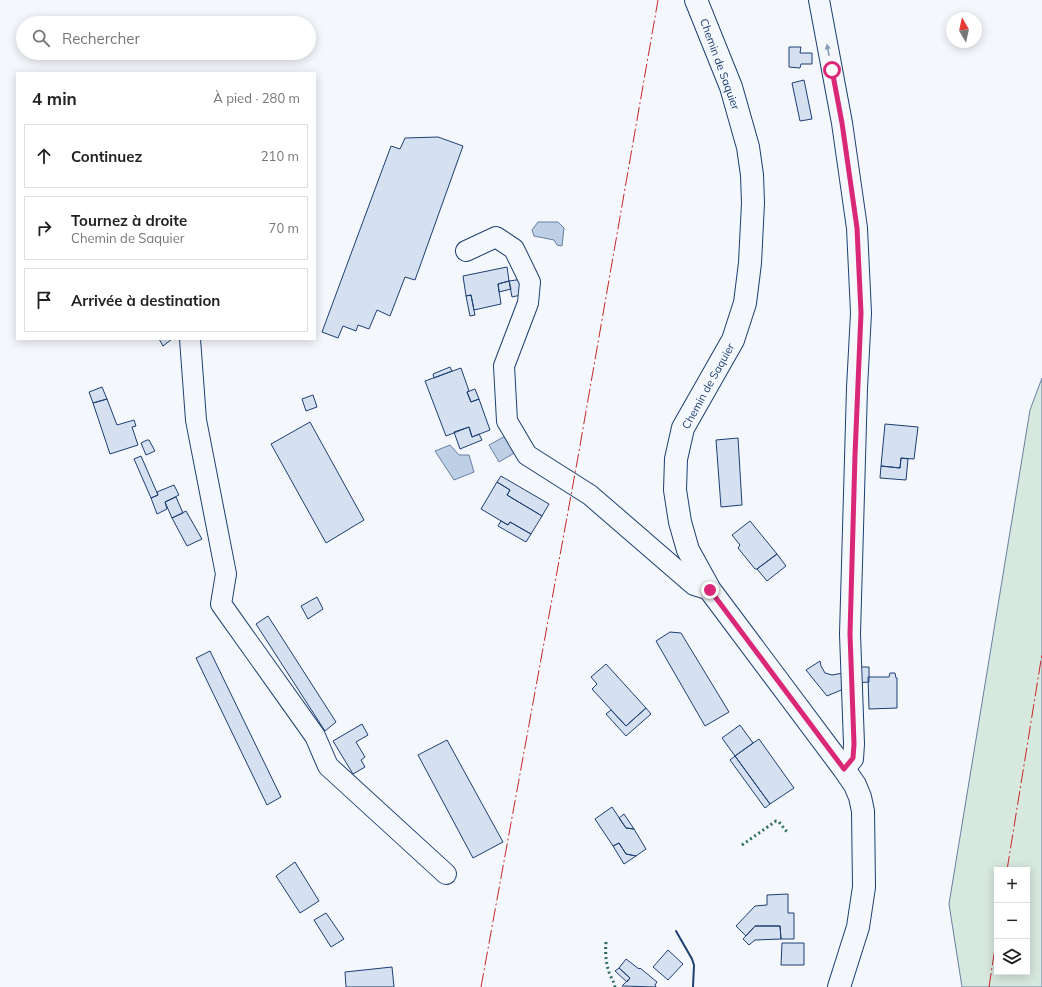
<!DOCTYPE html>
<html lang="fr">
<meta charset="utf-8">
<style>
body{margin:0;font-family:Mulish,sans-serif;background:#f2f2f2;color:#222}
.controls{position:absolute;right:12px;bottom:12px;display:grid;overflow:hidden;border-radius:0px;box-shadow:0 2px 10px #0003}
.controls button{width:36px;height:36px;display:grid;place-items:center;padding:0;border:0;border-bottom:1px solid #e0e0e0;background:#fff;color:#222;font:20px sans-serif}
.compass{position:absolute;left:946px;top:12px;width:36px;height:36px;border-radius:50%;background:#fff;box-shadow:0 2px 10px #0003;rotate:351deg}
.stop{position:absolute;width:12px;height:12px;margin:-9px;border:3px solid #db2777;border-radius:50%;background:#fff}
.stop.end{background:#db2777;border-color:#fff;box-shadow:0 1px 4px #0008}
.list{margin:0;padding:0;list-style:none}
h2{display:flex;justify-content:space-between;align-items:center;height:52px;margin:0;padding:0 16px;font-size:17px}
h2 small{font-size:13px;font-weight:400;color:#767676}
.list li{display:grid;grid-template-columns:26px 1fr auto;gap:12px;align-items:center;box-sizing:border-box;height:64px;margin:0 8px 8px;padding:0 8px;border:1px solid #e0e0e0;border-radius:0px}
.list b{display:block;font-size:15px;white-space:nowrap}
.list p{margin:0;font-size:13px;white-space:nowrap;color:#767676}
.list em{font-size:13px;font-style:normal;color:#767676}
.icon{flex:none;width:22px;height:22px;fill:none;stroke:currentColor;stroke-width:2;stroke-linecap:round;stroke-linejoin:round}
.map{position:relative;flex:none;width:1042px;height:987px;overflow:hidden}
.search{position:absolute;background:#fff;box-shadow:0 2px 10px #0003;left:16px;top:16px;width:300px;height:44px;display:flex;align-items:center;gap:10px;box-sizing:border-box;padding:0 14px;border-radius:22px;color:#767676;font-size:15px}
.panel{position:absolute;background:#fff;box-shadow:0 2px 10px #0003;left:16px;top:72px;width:300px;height:268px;border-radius:0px}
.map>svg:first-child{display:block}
</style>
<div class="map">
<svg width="1042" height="987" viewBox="0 0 1042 987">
<rect width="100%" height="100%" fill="#f4f7fb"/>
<path fill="#d7e8df" stroke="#687fa3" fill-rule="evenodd" d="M1042,378V987H962L949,904L1030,410ZM997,870H1027V972H997Z"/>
<path fill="#bed0e5" stroke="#687fa3" d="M538,222H558L564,228L562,246L557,245L554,240L534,236L532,230Z
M507,435L516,452L499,462L489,445Z
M450,445L459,455H469L474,472L454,480L435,451Z"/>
<path fill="#d5e0f0" stroke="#1d3f73" d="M789,47H801L800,53H812V64H801L800,68L789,67Z
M804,80L812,119L800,121L792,83Z
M438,137L463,146L415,280L405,277L390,316L377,310L369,329L358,325L356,331L343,326L338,338L322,332L391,146L400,149L405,138Z
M507,267L509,281L498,284L501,304L474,310L471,295L466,296L463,276Z
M523,279L525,294L512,297L509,281Z
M509,281L511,289L499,292L498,284Z
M471,295L475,315L470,316L466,296Z
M159,339H172L163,346Z
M450,367L452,371L434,378L433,374Z
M461,368L469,391L467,392L471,402L479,399L490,430L472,437L469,427L446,436L425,381Z
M102,387L107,399L93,403L89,392Z
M475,389L479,399L471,402L467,392Z
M313,395L317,407L306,411L302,399Z
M107,399L117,425L134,420L136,426L132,427L138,445L110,454L93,403Z
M310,422L364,520L326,543L271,444Z
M885,424L918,427L914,459L901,458L900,468L881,466Z
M469,427L472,437L479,434L482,440L460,449L454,432Z
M738,438L742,505L721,507L716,440Z
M147,440H149L155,451L146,455L141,443Z
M141,456L158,495L151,498L134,459Z
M901,458L908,459L906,480L880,478L881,466L900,468Z
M501,476L549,504L542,516L507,495L510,490L497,482Z
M497,482L510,490L507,495L542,516L531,534L510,522L508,525L481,509Z
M174,485L179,495L165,502L167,509L157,514L151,498L158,495L157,492Z
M176,497L183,513L172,518L165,502Z
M186,511L202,539L187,546L172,518Z
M501,521L508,525L510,522L531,534L526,542L498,526Z
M750,521L777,554L757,569H755L738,548L740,545L732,535Z
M777,554L786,566L767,581L757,569Z
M317,597L323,609L308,619L301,606Z
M268,616L336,722L325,731L256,624Z
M670,632L681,633L729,712L705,726L656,641Z
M210,651L281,797L267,805L196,658Z
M820,661L821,666L825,673L832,675L843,673L846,688L827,696L806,670Z
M606,664L646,708L626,726L592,689L597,684L591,677Z
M856,667H869V682L857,683Z
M890,673H895L896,678H897V708L869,709L868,677H889Z
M646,708L651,714L626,736L606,714L611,710L626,726Z
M362,724L368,735L356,742L365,757L361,760L365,767L353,774L333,741Z
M740,725L753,743L735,756L722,738Z
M759,739L794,788L770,804L735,756Z
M447,740L503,842L473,858L418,755Z
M735,756L770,804L765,808L730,760Z
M612,807L626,828L634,829L646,849L636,856L626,854L619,843L613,846L595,819Z
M624,814L634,829L626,828L619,818Z
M619,843L626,854L636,856L624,864L613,846Z
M295,862L319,901L300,913L276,876Z
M788,894V913H794V939H781L780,926H755L746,936L736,926L755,906L767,905V895Z
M326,913L344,939L331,947L314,920Z
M755,926H780L781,939L755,940L749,945L743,939Z
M782,943H804V965H781Z
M668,950L683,964L668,980L653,967Z
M626,959L639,969L640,968L657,982L655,985L656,987L622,986L630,978L619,968Z
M392,967L394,987H346L345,972Z
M619,968L630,978L627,982L615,971Z"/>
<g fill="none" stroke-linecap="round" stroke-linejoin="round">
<g stroke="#1d3f73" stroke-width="22">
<path id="minor" d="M819,0L842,123L857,228L861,313L857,388L850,634L854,744L853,759L844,769
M466,251L496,237L514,249L530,282L528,303L504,366L507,421L527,455L590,495L694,585L710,590
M190,339L196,420L226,574L221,604L315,736L328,766L446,874"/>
</g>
<g stroke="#1d3f73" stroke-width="24">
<path id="tertiary" d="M696,0L731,87L748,147L752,175L753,203L750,263L745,303L733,340L683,428L676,459L675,490L680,522L688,550L710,590L844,769L855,785L860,797L863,811L864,887L858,927L839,987"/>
</g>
<use href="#minor" stroke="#f4f7fb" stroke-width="20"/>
<use href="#tertiary" stroke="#f4f7fb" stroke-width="22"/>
<path stroke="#2c6c60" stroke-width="3" stroke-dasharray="2 3" stroke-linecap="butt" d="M742,845L776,821L779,822L787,832
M606,942C605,954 606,964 610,975C612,979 614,982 615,987"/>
<path stroke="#1d3f73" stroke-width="2" d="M676,931L692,959L694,965L693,987"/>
<path stroke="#c62828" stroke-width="1" stroke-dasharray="14 3 2 3" stroke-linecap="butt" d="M1007,870L1042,654
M481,987L578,457L658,0
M989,987L997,935"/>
</g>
<defs><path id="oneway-solid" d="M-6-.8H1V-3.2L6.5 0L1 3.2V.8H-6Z"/></defs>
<use fill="#889bb7" href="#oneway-solid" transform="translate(828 50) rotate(-101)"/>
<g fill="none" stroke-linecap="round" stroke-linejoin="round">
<path stroke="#db2777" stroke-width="5" d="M710,590L844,769L853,758L854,744L850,634L855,455L861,313L857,228L842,123L832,70"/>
</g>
<g text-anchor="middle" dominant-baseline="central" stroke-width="3" stroke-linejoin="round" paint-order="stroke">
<g font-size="11" fill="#1d3f73" stroke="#f4f7fb">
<text transform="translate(720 64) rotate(70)">Chemin de Saquier</text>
<text transform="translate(708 386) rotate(-61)">Chemin de Saquier</text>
</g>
</g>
</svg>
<div class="controls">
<button>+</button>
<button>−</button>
<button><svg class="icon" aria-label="layers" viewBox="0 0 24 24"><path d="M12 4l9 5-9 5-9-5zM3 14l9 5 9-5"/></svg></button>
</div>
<svg class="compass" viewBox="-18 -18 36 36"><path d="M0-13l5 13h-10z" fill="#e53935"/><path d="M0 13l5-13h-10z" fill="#767676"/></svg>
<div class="stop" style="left:832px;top:70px"></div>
<div class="stop end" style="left:710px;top:590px"></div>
<div class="search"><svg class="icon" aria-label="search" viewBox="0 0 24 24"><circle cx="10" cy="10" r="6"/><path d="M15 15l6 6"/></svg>Rechercher</div>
<section class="panel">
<h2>4 min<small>À pied · 280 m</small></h2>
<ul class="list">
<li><svg class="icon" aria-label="ahead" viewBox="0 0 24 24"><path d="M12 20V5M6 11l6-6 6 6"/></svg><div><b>Continuez</b></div><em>210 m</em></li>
<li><svg class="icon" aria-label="right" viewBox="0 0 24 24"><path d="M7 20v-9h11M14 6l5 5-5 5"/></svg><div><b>Tournez à droite</b><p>Chemin de Saquier</p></div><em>70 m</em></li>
<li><svg class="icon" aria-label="arrive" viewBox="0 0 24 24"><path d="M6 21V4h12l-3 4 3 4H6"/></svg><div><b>Arrivée à destination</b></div></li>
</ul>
</section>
</div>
